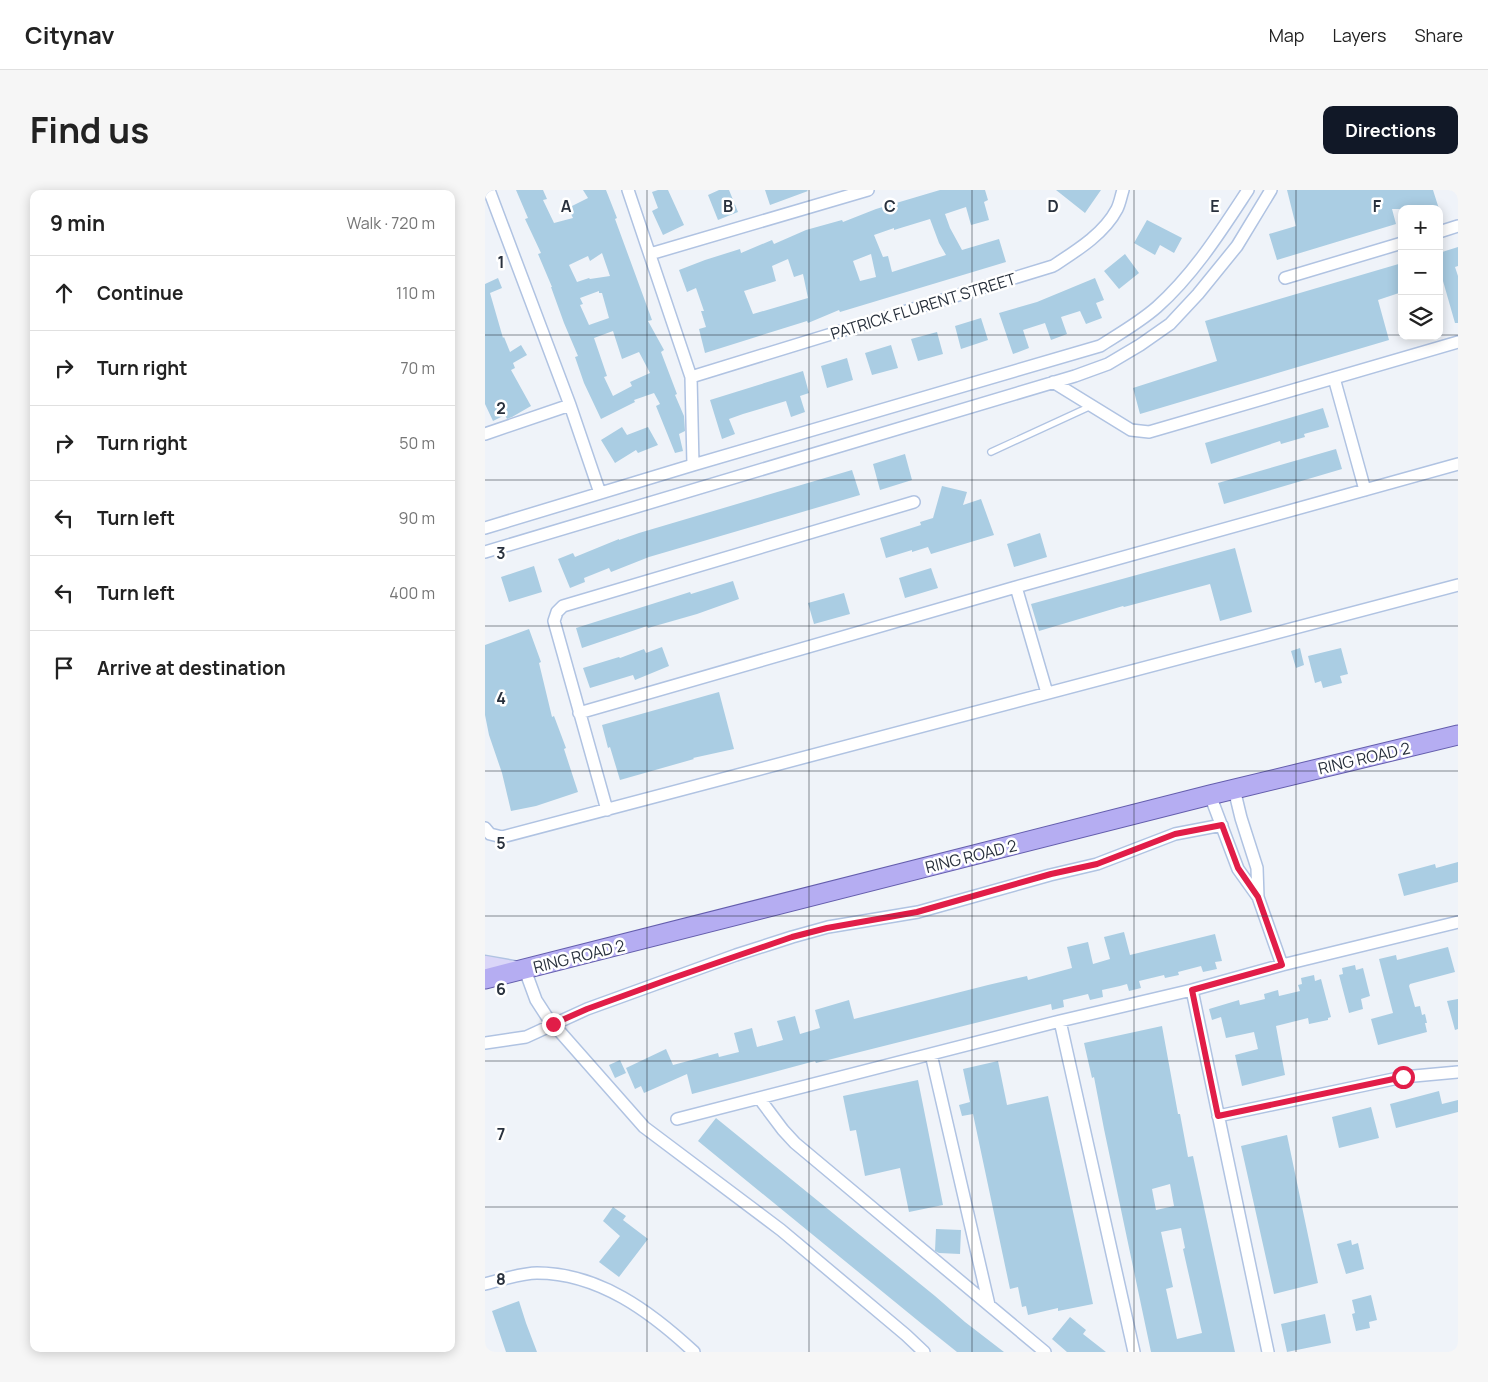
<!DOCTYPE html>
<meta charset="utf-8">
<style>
body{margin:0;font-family:Manrope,sans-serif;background:#f6f6f6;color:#222}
.controls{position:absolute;right:15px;top:15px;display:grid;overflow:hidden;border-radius:10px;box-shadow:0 2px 12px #0003}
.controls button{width:45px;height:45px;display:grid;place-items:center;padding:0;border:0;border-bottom:1px solid #e0e0e0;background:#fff;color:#222;font:25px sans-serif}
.stop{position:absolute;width:15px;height:15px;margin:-11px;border:4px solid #e11d48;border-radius:50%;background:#fff}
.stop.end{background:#e11d48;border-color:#fff;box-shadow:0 1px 5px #0008}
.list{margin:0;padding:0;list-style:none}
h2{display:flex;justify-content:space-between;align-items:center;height:65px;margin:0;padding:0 20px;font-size:21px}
h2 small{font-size:16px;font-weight:400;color:#767676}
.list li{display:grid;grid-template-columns:32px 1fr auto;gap:15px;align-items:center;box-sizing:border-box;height:75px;padding:0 20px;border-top:1px solid #e0e0e0}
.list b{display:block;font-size:19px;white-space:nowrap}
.list em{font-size:16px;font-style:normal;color:#767676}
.icon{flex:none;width:28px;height:28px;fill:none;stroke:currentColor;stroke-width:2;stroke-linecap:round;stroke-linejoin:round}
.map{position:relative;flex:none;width:973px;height:1162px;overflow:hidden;border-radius:10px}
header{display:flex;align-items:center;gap:30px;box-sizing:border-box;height:70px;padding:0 25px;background:#fff;border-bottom:1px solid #e0e0e0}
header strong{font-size:24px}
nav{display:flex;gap:28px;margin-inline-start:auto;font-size:18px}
.intro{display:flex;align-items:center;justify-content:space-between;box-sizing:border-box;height:120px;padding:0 30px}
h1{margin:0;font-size:35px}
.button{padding:12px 22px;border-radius:10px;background:#111827;color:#fff;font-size:18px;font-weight:700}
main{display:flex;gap:30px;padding:0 30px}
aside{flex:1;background:#fff;border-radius:10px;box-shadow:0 2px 12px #0003}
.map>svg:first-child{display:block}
</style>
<header>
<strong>Citynav</strong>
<nav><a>Map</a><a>Layers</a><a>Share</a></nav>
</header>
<div class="intro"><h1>Find us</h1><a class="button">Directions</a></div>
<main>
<aside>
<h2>9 min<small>Walk · 720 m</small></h2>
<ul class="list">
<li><svg class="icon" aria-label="ahead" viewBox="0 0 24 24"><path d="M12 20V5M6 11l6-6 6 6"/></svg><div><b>Continue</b></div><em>110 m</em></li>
<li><svg class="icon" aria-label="right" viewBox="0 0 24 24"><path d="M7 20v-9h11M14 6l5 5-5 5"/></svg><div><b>Turn right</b></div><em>70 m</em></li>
<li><svg class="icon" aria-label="right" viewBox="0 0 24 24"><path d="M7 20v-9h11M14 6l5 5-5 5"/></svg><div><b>Turn right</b></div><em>50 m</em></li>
<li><svg class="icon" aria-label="left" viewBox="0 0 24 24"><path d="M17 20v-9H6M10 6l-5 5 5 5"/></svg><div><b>Turn left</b></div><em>90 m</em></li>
<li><svg class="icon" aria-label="left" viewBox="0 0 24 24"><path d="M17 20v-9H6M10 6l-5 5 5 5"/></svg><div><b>Turn left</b></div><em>400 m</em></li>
<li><svg class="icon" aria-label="arrive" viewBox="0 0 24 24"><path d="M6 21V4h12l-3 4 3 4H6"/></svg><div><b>Arrive at destination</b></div></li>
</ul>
</aside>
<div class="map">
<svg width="973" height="1162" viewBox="0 0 973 1162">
<rect width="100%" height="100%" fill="#eff3f9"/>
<path fill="#aacde3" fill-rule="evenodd" d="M31,0H58L62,9L58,10L69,33L88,28L83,18L103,8L98,0H121L132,28L130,29L167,130L163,131L179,160L176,162L192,204L190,205L199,226L200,241L194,244L198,261L190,263L171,216L175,214L169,203L149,210L150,212L116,229L99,193L90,167L93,166L79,133L66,97H67L53,64L56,63L40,29L43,28ZM117,63L125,86L105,89L104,88L92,92L84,75L103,66L105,71ZM114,101V103H117L124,128L104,135L95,115L98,114L95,108ZM128,141L137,169L154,162L165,183L145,192L147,196L128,206L119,187L122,186L109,148Z
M173,0H183L199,35L178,45L167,21L173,18L167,2Z
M234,0H244L253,22L233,30L223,5Z
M280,0H322L323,1L285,15Z
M455,0H500L503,10L499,12L504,30L486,35L481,17L460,24L465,38L477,60L514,49L521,72L355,122L354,120L323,133L322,131L220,163L214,139L221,137L216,121H219L211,98L202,102L194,80L220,70L255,59L256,63L287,50L289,54L321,40L357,30L358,32L391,19ZM445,29L454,53L461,65L407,82L403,66L398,67L389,45L409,38V40ZM386,64L391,87L375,91L368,71ZM303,69L309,87L318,84L323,108L268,124L259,101L291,91L287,76Z
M571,0H616L600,23Z
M802,0H948L954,19H907L911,34L792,70L784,44L811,36Z
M662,30L697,48L689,63L675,55L670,65L649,53Z
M973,57V76L970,77L973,86V133H970L954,77V63Z
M640,64L654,83L634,99L619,81Z
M917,73V102L893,110L904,150L655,224L648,198L732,171L720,131Z
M13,88L17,98L5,103L18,148L19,147L25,162L36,155L42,165L28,173L30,178L26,180L46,216L27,227L22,229L20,225L8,231L0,214V94Z
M610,88L619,110L611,113L617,128L601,134L595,121L576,127L582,144L566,150L560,133L538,140L544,158L528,164L514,123L552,112Z
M496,128L503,150L476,159L470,136Z
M452,142L458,164L433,171L426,149Z
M406,155L413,178L387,185L380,163Z
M362,168L368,190L342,198L336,176Z
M318,181L324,203L315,206L320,222L306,227L301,211L258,224L244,229L250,244L237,249L225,210Z
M838,218L844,237L819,244L820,247L796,254L795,251L726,274L720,253Z
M137,237L142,245L163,237L173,255L153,263L151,260L130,273L116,250Z
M851,259L857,279L739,314L733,293Z
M420,264L427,290L395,300L388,274Z
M367,280L375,305L164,367L126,382L124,378L99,388L100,392L85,398L73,369L88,363L90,367L134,349V350L154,343Z
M457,296L482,302L478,315L496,309L509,345L446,364L443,357L427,362V360L401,368L395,348L436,335L435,332L448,328Z
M555,343L562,367L529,377L522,354Z
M750,358L767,422L735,431L725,394L639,417L638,416L554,441L546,414Z
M49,376L57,402L24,412L16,387Z
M446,378L453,398L420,408L414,388Z
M248,391L254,409L212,424L163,438L162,436L97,458L91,438L205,402L206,404Z
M359,403L365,424L329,434L323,413Z
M44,439L56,472L54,473L67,527L69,526L81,558L79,559L93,602L51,616L26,621L17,583L4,545L0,525V455Z
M177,457L184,476L150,490L148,485L105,498L98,478L134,467L135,468L159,459L161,463Z
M815,458L819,475L811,478L806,461Z
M856,458L863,484L855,486L857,493L838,498L836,491L830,493L823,466Z
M234,502L249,559L208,568L209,569L135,590L125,557L123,558L117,535Z
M973,672V692L919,706L913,684L950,674L951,678Z
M639,742L645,765L730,744L737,771L730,772L732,779L718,782L716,776L693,782L694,785L680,788L679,785L654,791L656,798L644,801L642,794L635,796L617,800L618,807L605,810L603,804L578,810L579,817L567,820L566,814L331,873L330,871L207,904L202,884L159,903L156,896L150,899L141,878L181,859L188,875L233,863L234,867L254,862L249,843L267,838L272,857L298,850L292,831L310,826L315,844L335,838L330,820L364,810L369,829L503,795L542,786L543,790L587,778L582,757L603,752L608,774L625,769L619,747Z
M963,757L970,782L925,794L924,796L930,817L935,816L937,825L940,824L942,833H940L942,842L893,855L886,829L908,823L894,769L911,765L912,770Z
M870,775L871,780L878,778L885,806L876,809L878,819L864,823L854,785L858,784L857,778Z
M829,785L830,791L836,789L846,827L843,828V830L824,834L823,828L791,836L800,885L757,896L750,865L773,859L769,842L741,848L736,827L727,830L724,819L754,810L755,815L780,809L779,804L793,800L794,806L815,801L813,795L817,794L816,788Z
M973,809V839L970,840L962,811Z
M677,836L693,924H695L703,967L708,966L750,1162H666L619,939L609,887L607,888L599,853ZM685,994L689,1016L671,1020L667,999ZM696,1038L700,1058L698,1059L717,1143L692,1149L681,1099L688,1097L676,1042Z
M135,870L141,883L130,888L124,875Z
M513,871L522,915L563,906L608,1114L573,1121V1118L543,1125L541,1116L537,1117L533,1097L525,1099L488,924L477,926L474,915L485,912L478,879Z
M433,890L458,1015L424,1022L415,978L380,986L371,940L365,941L358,906Z
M954,901L957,914L973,910V922L911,938L905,914Z
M886,917L894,948L854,958L847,927Z
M231,928L450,1106L480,1132L519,1162H472L437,1134L213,951Z
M802,945L833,1093L789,1104L756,956Z
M128,1017L141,1026L138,1030L163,1049L134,1087L114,1072L135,1046L118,1031Z
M451,1039L476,1040L475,1064L454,1063L450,1061Z
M866,1050L867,1055L873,1053L879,1079L861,1084L852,1054Z
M886,1105L892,1130L884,1132L885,1138L871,1141L867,1124L870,1123L867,1110Z
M34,1111L41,1133L52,1162H21L7,1121Z
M840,1124L846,1153L802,1162L796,1134Z
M585,1127L601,1140L598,1144L621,1162H582L567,1149Z"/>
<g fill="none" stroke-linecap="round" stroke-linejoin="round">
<g stroke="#b0c3e2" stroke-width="8">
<path id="service" d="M506,262L606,216"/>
</g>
<g stroke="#b0c3e2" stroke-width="14">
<path id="minor" d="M4,0L85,215L115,303
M143,0L206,187L208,275
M954,42L973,36
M165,64L383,0
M800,88L917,53
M206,187L568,76C591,61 619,44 632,19C635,13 636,6 638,0
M849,188L880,300
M568,192L646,240L664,242L973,152
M0,244L85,215
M0,338L208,275L615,156C634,144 655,132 672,117C709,84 736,41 763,0
M0,362L590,186L623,174L655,155L685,134L713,104L752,56L786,0
M531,397L562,503
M94,523L531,397L973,274
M749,599L756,628L772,678L773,707
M725,605L753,679L773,707L797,775
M122,620L69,431L72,422L78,416L429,312
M0,638L5,644L17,647L973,395
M40,780L51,810L62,827L159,937L296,1040L421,1145L439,1162
M707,800L797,775L973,732
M575,831L649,1162
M0,853L41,847L102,819L251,765L307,747L343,737L433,722L565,685L612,674L690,644L737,635
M446,864L504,1115
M274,908L298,940L310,953L560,1162
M733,926L918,887L973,882
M192,929L575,831L707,800L783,1162
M0,1094C15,1090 37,1083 52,1083C114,1083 166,1122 209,1162"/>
</g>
<g stroke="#b0c3e2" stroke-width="19">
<path id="secondary" d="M0,774L34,780"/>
</g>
<g stroke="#645ead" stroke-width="21">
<path id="primary" d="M0,789L725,605L973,545"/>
</g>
<use href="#service" stroke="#fff" stroke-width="5.5"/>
<use href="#minor" stroke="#fff" stroke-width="11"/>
<use href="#secondary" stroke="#dad6f8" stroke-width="16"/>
<use href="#primary" stroke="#b5adf2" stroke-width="19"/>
</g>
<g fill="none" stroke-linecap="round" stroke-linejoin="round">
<path stroke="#e11d48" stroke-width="6" d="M68,834L102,819L182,790L307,747L342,738L432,722L566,684L612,674L690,644L737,635L753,678L773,707L797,775L707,800L733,926L918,887"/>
</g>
<path fill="none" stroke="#29313d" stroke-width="1" stroke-opacity="0.55" d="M162,0V1162M324,0V1162M487,0V1162M649,0V1162M811,0V1162M0,145H917M954,145H973M0,290H973M0,436H973M0,581H973M0,726H973M0,871H973M0,1017H973"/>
<g text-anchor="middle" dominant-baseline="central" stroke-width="5" stroke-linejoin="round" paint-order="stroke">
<g font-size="16" fill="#29313d" stroke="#fff">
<text transform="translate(438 116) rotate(-17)">PATRICK FLURENT STREET</text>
<text transform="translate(879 568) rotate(-13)">RING ROAD 2</text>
<text transform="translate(486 666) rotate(-14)">RING ROAD 2</text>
<text transform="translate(94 766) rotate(-14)">RING ROAD 2</text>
</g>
</g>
<g font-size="16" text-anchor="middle" font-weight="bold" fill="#29313d" stroke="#fff" stroke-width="5" stroke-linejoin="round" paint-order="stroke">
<text x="81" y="22">A</text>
<text x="243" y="22">B</text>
<text x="405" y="22">C</text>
<text x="568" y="22">D</text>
<text x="730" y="22">E</text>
<text x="892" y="22">F</text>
<text x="16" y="78">1</text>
<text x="16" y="224">2</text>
<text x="16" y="369">3</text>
<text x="16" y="514">4</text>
<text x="16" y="659">5</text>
<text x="16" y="805">6</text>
<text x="16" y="950">7</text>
<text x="16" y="1095">8</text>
</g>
</svg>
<div class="controls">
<button>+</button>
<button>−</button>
<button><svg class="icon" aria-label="layers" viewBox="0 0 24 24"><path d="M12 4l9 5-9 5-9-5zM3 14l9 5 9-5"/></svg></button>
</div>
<div class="stop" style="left:918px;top:887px"></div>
<div class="stop end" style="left:68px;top:834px"></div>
</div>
</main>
